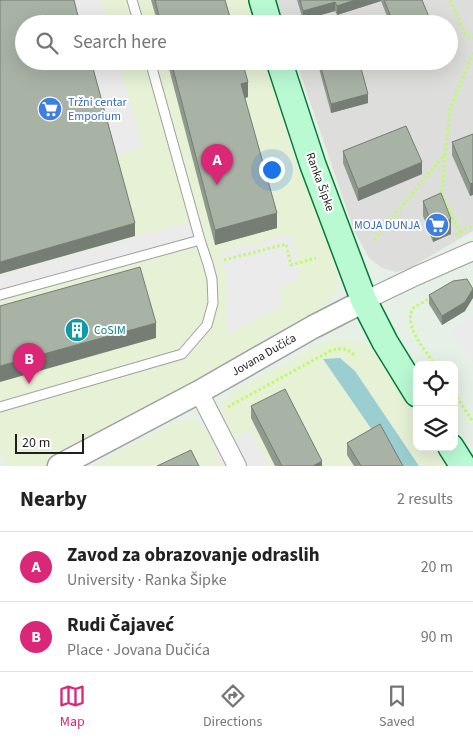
<!DOCTYPE html>
<meta charset="utf-8">
<style>
body{margin:0;font-family:"Source Sans 3",sans-serif;background:#f6f6f6;color:#222}
.controls{position:absolute;right:15px;bottom:15px;display:grid;overflow:hidden;border-radius:10px;box-shadow:0 5px 20px #0002}
.controls button{width:45px;height:45px;display:grid;place-items:center;padding:0;border:0;border-bottom:1px solid #e0e0e0;background:#fff;color:#222;font:25px sans-serif}
.scale{position:absolute;left:15px;bottom:12px;width:69px;box-sizing:border-box;padding-left:5px;border:2px solid #1f1f1f;border-top:0;font-size:14px;line-height:18px;white-space:nowrap;color:#1f1f1f;-webkit-text-stroke:4px #fff;paint-order:stroke}
.you{position:absolute;left:271px;top:169px;width:18px;height:18px;margin:-12px;border:4px solid #fff;border-radius:50%;background:#1a73e8;box-shadow:0 0 0 8px #1a73e833}
.badge{display:grid;place-items:center;width:32px;height:32px;border-radius:50%;background:#db2777;color:#fff;font-size:16px;font-weight:700}
.pin{position:absolute;translate:-50% -41px;filter:drop-shadow(0 1px 2px #0008)}
.pin::after{content:'';position:absolute;top:26px;width:18px;height:15px;background:inherit;clip-path:polygon(0 0,100% 0,50% 100%)}
.list{margin:0;padding:0;list-style:none}
h2{display:flex;justify-content:space-between;align-items:center;height:65px;margin:0;padding:0 20px;font-size:21px}
h2 small{font-size:16px;font-weight:400;color:#767676}
.list li{display:grid;grid-template-columns:32px 1fr auto;gap:15px;align-items:center;box-sizing:border-box;height:70px;padding:0 20px;border-top:1px solid #e0e0e0}
.list b{display:block;font-size:19px;white-space:nowrap}
.list p{margin:0;font-size:16px;white-space:nowrap;color:#767676}
.list em{font-size:16px;font-style:normal;color:#767676}
.icon{flex:none;width:28px;height:28px;fill:none;stroke:currentColor;stroke-width:2;stroke-linecap:round;stroke-linejoin:round}
.map{position:relative;flex:none;width:473px;height:466px;overflow:hidden}
.search{position:absolute;background:#fff;box-shadow:0 5px 20px #0002;left:15px;right:15px;top:15px;height:55px;display:flex;align-items:center;gap:12px;box-sizing:border-box;padding:0 18px;border-radius:28px;color:#767676;font-size:19px}
.sheet{height:205px;background:#fff}
nav{display:flex;justify-content:space-around;align-items:center;box-sizing:border-box;height:70px;border-top:1px solid #e0e0e0;background:#fff;font-size:14px;color:#767676}
nav a{display:grid;justify-items:center;gap:2px}
nav .on{color:#db2777}
.map>svg:first-child{display:block}
</style>
<div class="map">
<svg width="473" height="466" viewBox="0 0 473 466">
<rect width="100%" height="100%" fill="#e6f0e6"/>
<path fill="#dddedc" d="M275,0H473V231L408,269L401,271L396,272L382,268L369,258L354,230L296,61H449V24H283Z"/>
<path fill="#e6f1d5" d="M0,0H248L255,24H24V61H265L289,142L331,252L338,279L336,293L324,307L307,315L45,466H6L2,455L0,456Z
M336,339L354,340L361,342L372,349L417,420V447H434L445,466H249L222,416V407L224,402L232,392L321,343Z
M191,419L202,426L209,435L226,466H93L177,422Z"/>
<path fill="#9aced0" d="M340,358L355,371L419,466H397L323,359Z"/>
<path fill="#ebebeb" d="M70,0H101L108,24H77Z
M87,61H118L143,147L113,156Z
M190,222L195,239L0,294V275Z
M290,234L298,259L297,280L278,290L283,305L227,335L226,280L221,253Z
M473,315V363L451,330Z
M249,430L269,466H222L214,450Z"/>
<g fill="none" stroke-linecap="round" stroke-linejoin="round">
<g stroke="#a0a0a0" stroke-width="11">
<path id="service" d="M132,0L139,24
M0,295L200,240
M0,407L182,354L207,325L213,303L212,279L208,264L200,240L150,61"/>
</g>
<g stroke="#a0a0a0" stroke-width="20">
<path id="minor" d="M364,301L416,276L473,251
M199,392L237,466"/>
</g>
<g stroke="#a0a0a0" stroke-width="25">
<path id="tertiary" d="M59,466L199,392L313,327L364,301"/>
</g>
<g stroke="#037a38" stroke-width="28">
<path id="secondary" d="M262,0L269,24
M279,61L313,165L364,301L385,342L417,394
M451,447L463,466"/>
</g>
<path stroke="#bcfc6b" stroke-width="3" stroke-dasharray="2.5 2.5" stroke-linecap="butt" d="M450,0L465,33L473,38
M445,155L443,184L441,193L460,232L454,235
M460,232L473,225
M374,240L445,154L450,110L473,53
M224,260L286,244L291,265L316,258
M432,297L413,308C403,327 425,349 435,365
M454,393L473,422
M228,407L330,351C342,347 348,348 356,357"/>
<use href="#service" stroke="#fff" stroke-width="9"/>
<use href="#minor" stroke="#fff" stroke-width="18"/>
<use href="#tertiary" stroke="#fff" stroke-width="22"/>
<use href="#secondary" stroke="#b9fad3" stroke-width="25"/>
</g>
<path fill="#90998e" d="M151,0H225L232,24H158Z
M297,0H422L429,24H390L381,1L337,15L335,11L303,20Z
M167,61H242L248,97L245,98L277,228L215,245Z
M317,61H359L368,103L331,113Z
M473,134L470,196L452,155V142Z
M343,151L422,174L358,201L343,163Z
M423,201L451,234L433,242L423,216Z
M429,295L465,311L442,325L429,304Z
M251,406L322,466H275L251,418Z
M347,443L403,466H354L347,455Z"/>
<path fill="#767d74" d="M355,0H381V1L337,15V6Z
M335,2V11L303,20V11Z
M429,17V24H411Z
M248,82V97L241,99V84Z
M368,94V103L331,113V104Z
M422,162V174L358,201V189Z
M473,183V195L470,196V184Z
M277,213V228L215,245V230Z
M451,219V234L433,242V227Z
M135,223V236L0,274V262Z
M473,289V298L465,311L442,325V316Z
M156,323V338L0,382V366Z
M322,461V466H313Z"/>
<path fill="#a8b2a5" stroke="#767d74" d="M0,0H74L80,24H24V61H91L135,223L0,262Z
M155,0H225L232,24H161Z
M300,0H355L337,6L335,2L303,11Z
M384,0H422L429,17L411,24H394Z
M171,61H242L248,82L241,84L277,213L215,230Z
M319,61H359L368,94L331,104Z
M406,126L422,162L358,189L343,151Z
M473,134V183L470,184L452,142Z
M441,193L451,219L433,227L423,201Z
M140,267L156,323L0,366V306Z
M467,279L473,289L465,302L442,316L429,295L453,281Z
M285,389L322,461L313,466H282L251,406Z
M380,424L403,466H361L347,443Z
M191,450L199,466H157Z"/>
<defs>
<g id="supermarket-disc" transform="scale(1.25)"><circle r="9.5" fill="#3f7fe0" stroke="#fff"/><path d="M-6-5.5h2.5l.6 2H6L4.5 2H-2.5L-4.4-4H-6ZM-1.5 3.2a1.3 1.3 0 1 0 .1 0ZM3 3.2a1.3 1.3 0 1 0 .1 0Z" fill="#fff"/></g>
<g id="building-disc" transform="scale(1.25)"><circle r="9.5" fill="#0f9aa8" stroke="#fff"/><path d="M-4-6H4V6H1V3H-1V6H-4ZM-2.5-4.3h1.7v1.8h-1.7ZM.8-4.3h1.7v1.8H.8ZM-2.5-1h1.7V.8h-1.7ZM.8-1h1.7V.8H.8Z" fill="#fff"/></g>
</defs>
<g fill-rule="evenodd">
<use href="#supermarket-disc" x="50" y="109"/>
<use href="#supermarket-disc" x="437" y="225"/>
<use href="#building-disc" x="77" y="330"/>
</g>
<g text-anchor="middle" dominant-baseline="central" stroke-width="4" stroke-linejoin="round" paint-order="stroke">
<g font-size="12" fill="#366cbe" stroke="#fff" text-anchor="start">
<text x="68" y="102">Tržni centar<tspan x="68" dy="14">Emporium</tspan></text>
<text x="420" y="225" text-anchor="end">MOJA DUNJA</text>
</g>
<g font-size="12" fill="#1f1f1f" stroke="#fff">
<text transform="translate(320 182) rotate(70)">Ranka Šipke</text>
<text transform="translate(264 355) rotate(-30)">Jovana Dučića</text>
</g>
<g font-size="12" fill="#0d838f" stroke="#fff" text-anchor="start">
<text x="94" y="330">CoSIM</text>
</g>
</g>
</svg>
<div class="controls">
<button><svg class="icon" aria-label="locate" viewBox="0 0 24 24"><circle cx="12" cy="12" r="6"/><path d="M12 2v4M12 18v4M2 12h4M18 12h4"/></svg></button>
<button><svg class="icon" aria-label="layers" viewBox="0 0 24 24"><path d="M12 4l9 5-9 5-9-5zM3 14l9 5 9-5"/></svg></button>
</div>
<div class="scale">20 m</div>
<div class="you"></div>
<div class="pin badge" style="left:217px;top:185px">A</div>
<div class="pin badge" style="left:29px;top:384px">B</div>
<div class="search"><svg class="icon" aria-label="search" viewBox="0 0 24 24"><circle cx="10" cy="10" r="6"/><path d="M15 15l6 6"/></svg>Search here</div>
</div>
<section class="sheet">
<h2>Nearby<small>2 results</small></h2>
<ul class="list">
<li><span class="badge">A</span><div><b>Zavod za obrazovanje odraslih</b><p>University · Ranka Šipke</p></div><em>20 m</em></li>
<li><span class="badge">B</span><div><b>Rudi Čajaveć</b><p>Place · Jovana Dučića</p></div><em>90 m</em></li>
</ul>
</section>
<nav>
<a class="on"><svg class="icon" aria-label="map" viewBox="0 0 24 24"><path d="M3 6l6-2 6 2 6-2v14l-6 2-6-2-6 2zM9 4v14M15 6v14"/></svg>Map</a>
<a><svg class="icon" aria-label="directions" viewBox="0 0 24 24"><path d="M12 3l9 9-9 9-9-9zM9 14v-3h6M13 9l2 2-2 2"/></svg>Directions</a>
<a><svg class="icon" aria-label="saved" viewBox="0 0 24 24"><path d="M7 4h10v16l-5-4-5 4z"/></svg>Saved</a>
</nav>
